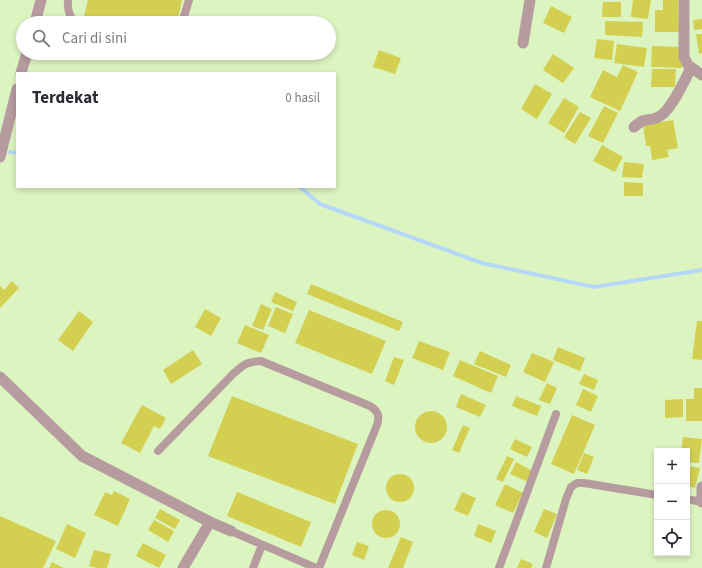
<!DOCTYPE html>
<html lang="id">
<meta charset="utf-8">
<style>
body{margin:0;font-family:"Source Sans 3",sans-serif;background:#f7f7f7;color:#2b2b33}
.controls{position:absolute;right:12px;bottom:12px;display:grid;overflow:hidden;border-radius:0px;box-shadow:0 2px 6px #0003}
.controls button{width:36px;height:36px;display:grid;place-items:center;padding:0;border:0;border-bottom:1px solid #e1e1e2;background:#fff;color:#2b2b33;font:20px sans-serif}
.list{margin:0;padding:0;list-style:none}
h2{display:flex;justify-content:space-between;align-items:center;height:52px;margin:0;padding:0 16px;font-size:17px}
h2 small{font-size:13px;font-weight:400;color:#7c7c81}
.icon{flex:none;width:22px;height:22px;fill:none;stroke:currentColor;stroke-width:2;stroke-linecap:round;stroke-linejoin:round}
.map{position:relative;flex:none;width:702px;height:568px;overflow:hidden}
.search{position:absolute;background:#fff;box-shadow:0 2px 6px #0003;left:16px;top:16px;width:320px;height:44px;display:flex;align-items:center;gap:10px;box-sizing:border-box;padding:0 14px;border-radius:22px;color:#7c7c81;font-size:15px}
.panel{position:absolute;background:#fff;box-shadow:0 2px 6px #0003;left:16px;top:72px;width:320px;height:116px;border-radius:0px}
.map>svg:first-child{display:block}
</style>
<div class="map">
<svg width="702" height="568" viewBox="0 0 702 568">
<rect width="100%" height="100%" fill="#dcf4c0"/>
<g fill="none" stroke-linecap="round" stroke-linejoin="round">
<path stroke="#b5d7f8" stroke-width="4" d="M10,152L17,153
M300,187L320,204L482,263L594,287L702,270"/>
</g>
<path fill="#d3d051" d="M88,0H182L177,23H113L84,16Z
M633,0H651L648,19L631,17Z
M663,0H678L679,32H655V10H663Z
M603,2H621V17H602Z
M551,6L572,17L564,33L543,23Z
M702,19V29L694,30L693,20Z
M605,21L643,22L642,37L605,35Z
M696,34H702V53L699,54Z
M597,39L614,41L612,60L594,58Z
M617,44L647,48L644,67L614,63Z
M652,46L683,47L682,68L651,67Z
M379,50L401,58L395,74L373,67Z
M553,54L574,68L563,83L543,70Z
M623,65L638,72L620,111L590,97L603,70L617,77Z
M652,69H676L675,87H651Z
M535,84L552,94L537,119L521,109Z
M564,98L579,107L564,133L548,123Z
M604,106L618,113L603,143L588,136Z
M580,112L591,118L575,144L564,137Z
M673,120L678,148L667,150L669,157L652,160L650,146H646L643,125Z
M602,145L623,157L615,172L593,161Z
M624,162L644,164L642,178L622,177Z
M624,182L643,183V196H624Z
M12,281L19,288L0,308V286L4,290Z
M311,284L403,322L399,331L307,294Z
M275,292L297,302L293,311L271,302Z
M261,304L272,309L263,330L252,326Z
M276,307L293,314L285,333L268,326Z
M205,309L221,318L211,336L195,327Z
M309,310L386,341L372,374L295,343Z
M79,311L93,322L73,351L58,340Z
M697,321H702V360L692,359Z
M245,325L269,335L261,353L237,343Z
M419,341L450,352L443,370L412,358Z
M558,347L585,358L580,371L553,360Z
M193,350L202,364L171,384L163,370Z
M480,351L511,365L506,377L474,364Z
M532,353L554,362L545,382L523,372Z
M394,357L404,360L394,385L385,381Z
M460,360L498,376L491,393L453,376Z
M584,374L598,380L594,390L579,384Z
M547,383L557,388L550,404L539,400Z
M694,388H702V421H686V399H694Z
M583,389L598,396L591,412L576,405Z
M461,394L486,405L480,417L456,407Z
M232,396L358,444L335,504L208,456Z
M516,396L541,406L537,416L512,406Z
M683,399V417L665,418V400Z
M142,405L166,418L160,429L154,426L140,453L121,443Z
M415 427a16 16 0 1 1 32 0a16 16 0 1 1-32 0Z
M572,415L595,425L574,474L551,464Z
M463,425L470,428L459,453L452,450Z
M683,437L702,439L699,463L687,462V451H681Z
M515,439L532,447L527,457L510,449Z
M584,453L594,457L587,474L577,470Z
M507,456L514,459L503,482L496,479Z
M516,462L533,471L528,482L510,474Z
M687,466L700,468L695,488L687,486Z
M386 488a14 14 0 1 1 28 0a14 14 0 1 1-28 0Z
M505,484L523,493L513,513L495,505Z
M114,491L130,499L118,526L94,515L105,492L112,495Z
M237,492L311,522L301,547L227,516Z
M462,492L476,498L468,516L454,510Z
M160,509L180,520L175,529L155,518Z
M544,509L557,514L547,538L534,532Z
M372 524a14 14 0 1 1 28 0a14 14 0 1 1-28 0Z
M0,516L56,541L43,568H0Z
M154,520L174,531L168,542L148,530Z
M67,524L86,533L75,558L56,549Z
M478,524L496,531L491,543L474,536Z
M401,537L413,542L403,568H388Z
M357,542L369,546L364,560L352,555Z
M143,543L166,555L159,568L136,556Z
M94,550L111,554L107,568H97L89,566Z
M521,559L533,564L531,568H517Z
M52,562L64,568H49Z"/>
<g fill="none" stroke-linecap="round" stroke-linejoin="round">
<path stroke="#b69b9f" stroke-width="8" d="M68,0C67,9 69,15 74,23
M182,23L189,0
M158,451L233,374C244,364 246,362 261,361L370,406C378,411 380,416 377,425L319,568
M687,499L702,502
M231,531L316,568
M253,568L262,545
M499,568L556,414
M546,568L566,499L571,487L577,483H584L657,495"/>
<path stroke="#b69b9f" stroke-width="11" d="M684,0V57L688,65L702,75
M35,23L41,0
M523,43L530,0
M21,73L27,53
M634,127C636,125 639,123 642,121C648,119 655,120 660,116C671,110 685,80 691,68
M0,157L17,89
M0,377L82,456L210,522L231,531
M702,487V502
M183,568L210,522"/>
</g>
</svg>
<div class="controls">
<button>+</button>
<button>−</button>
<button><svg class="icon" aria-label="locate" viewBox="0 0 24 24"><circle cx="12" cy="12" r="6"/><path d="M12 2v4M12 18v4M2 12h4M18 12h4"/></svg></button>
</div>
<div class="search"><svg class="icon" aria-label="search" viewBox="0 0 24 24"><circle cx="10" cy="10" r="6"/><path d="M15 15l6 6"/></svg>Cari di sini</div>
<section class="panel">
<h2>Terdekat<small>0 hasil</small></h2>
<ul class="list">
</ul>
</section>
</div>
